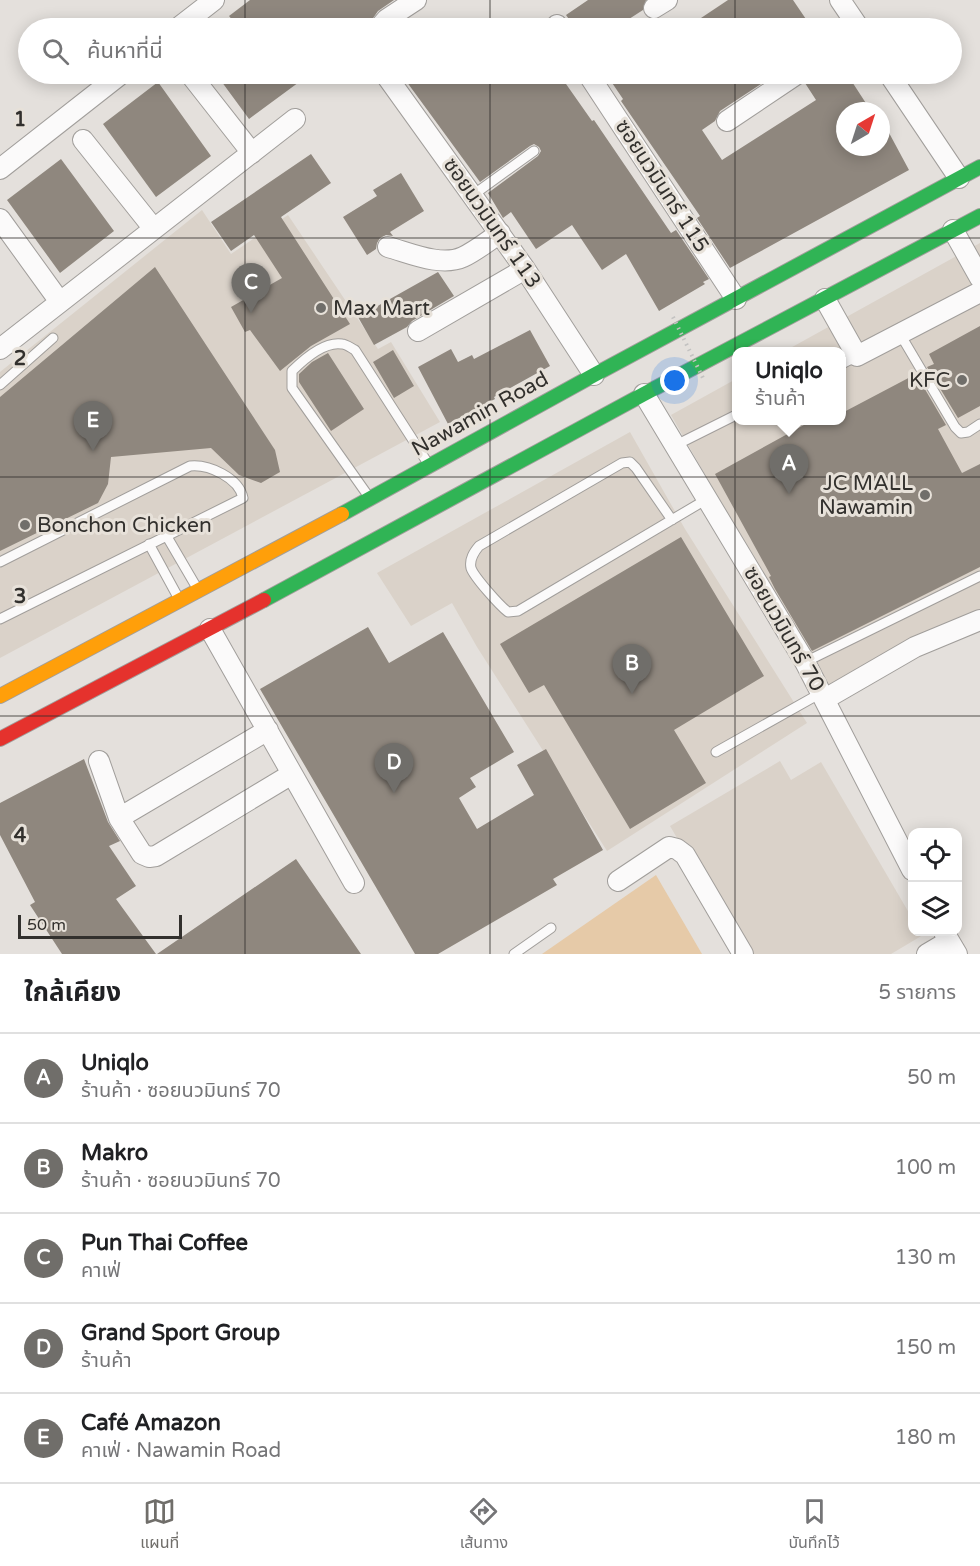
<!DOCTYPE html>
<html lang="th">
<meta charset="utf-8">
<style>
body{margin:0;font-family:"Varela Round","Noto Sans Thai",sans-serif;background:#f2f2f2;color:#202124}
.controls{position:absolute;right:18px;bottom:18px;display:grid;overflow:hidden;border-radius:12px;box-shadow:0 3px 15px #0003}
.controls button{width:54px;height:54px;display:grid;place-items:center;padding:0;border:0;border-bottom:2px solid #e0e0e0;background:#fff;color:#202124;font:30px sans-serif}
.compass{position:absolute;left:836px;top:102px;width:54px;height:54px;border-radius:50%;background:#fff;box-shadow:0 3px 15px #0003;rotate:39deg}
.scale{position:absolute;left:18px;bottom:15px;width:164px;box-sizing:border-box;padding-left:6px;border:3px solid #32302d;border-top:0;font-size:16px;line-height:21px;white-space:nowrap;color:#32302d;-webkit-text-stroke:4px #e7e1d9;paint-order:stroke}
.you{position:absolute;left:675px;top:381px;width:21px;height:21px;margin:-15px;border:4px solid #fff;border-radius:50%;background:#1a73e8;box-shadow:0 0 0 9px #1a73e833}
.badge{display:grid;place-items:center;width:39px;height:39px;border-radius:50%;background:#706e6a;color:#fff;font-size:20px;font-weight:700}
.pin{position:absolute;translate:-50% -50px;filter:drop-shadow(0 2px 3px #0008)}
.pin::after{content:'';position:absolute;top:32px;width:21px;height:18px;background:inherit;clip-path:polygon(0 0,100% 0,50% 100%)}
.popup{position:absolute;left:732px;top:347px;width:114px;height:78px;box-sizing:border-box;display:grid;place-content:center;border-radius:12px;background:#fff;filter:drop-shadow(0 2px 4px #0005);font-size:20px;white-space:nowrap;color:#757577}
.popup b{font-size:22px;color:#202124}
.popup::after{content:'';position:absolute;left:50%;top:100%;margin-left:-12px;border:12px solid transparent;border-top-color:#fff}
.list{margin:0;padding:0;list-style:none}
h2{display:flex;justify-content:space-between;align-items:center;height:78px;margin:0;padding:0 24px;font-size:26px}
h2 small{font-size:20px;font-weight:400;color:#757577}
.list li{display:grid;grid-template-columns:39px 1fr auto;gap:18px;align-items:center;box-sizing:border-box;height:90px;padding:0 24px;border-top:2px solid #e0e0e0}
.list b{display:block;font-size:22px;white-space:nowrap}
.list p{margin:0;font-size:20px;white-space:nowrap;color:#757577}
.list em{font-size:20px;font-style:normal;color:#757577}
.icon{flex:none;width:33px;height:33px;fill:none;stroke:currentColor;stroke-width:2;stroke-linecap:round;stroke-linejoin:round}
.map{position:relative;flex:none;width:980px;height:954px;overflow:hidden}
.search{position:absolute;background:#fff;box-shadow:0 3px 15px #0003;left:18px;right:18px;top:18px;height:66px;display:flex;align-items:center;gap:15px;box-sizing:border-box;padding:0 21px;border-radius:33px;color:#757577;font-size:22px}
.sheet{height:528px;background:#fff}
nav{display:flex;justify-content:space-around;align-items:center;box-sizing:border-box;height:84px;border-top:2px solid #e0e0e0;background:#fff;font-size:16px;color:#757577}
nav a{display:grid;justify-items:center;gap:3px}
nav .on{color:#706e6a}
.map>svg:first-child{display:block}
</style>
<div class="map">
<svg width="980" height="954" viewBox="0 0 980 954">
<rect width="100%" height="100%" fill="#e4e0dc"/>
<path fill="#dad2c9" d="M202,210L231,254L288,215L378,349L391,342L440,422L0,658V372Z
M980,243V615L827,688L671,415L736,379V420H842V352L785,351Z
M630,432L685,529L807,723L607,851L477,647L452,603L411,626L377,573Z
M780,761L791,780L821,762L912,918V932H920L923,935L891,954H745L670,826Z"/>
<path fill="#e6caa8" d="M656,875L702,954H542Z"/>
<path fill="#8f877e" d="M250,0H394L378,11L366,28H239L229,16Z
M588,0H646L643,10L629,19L635,28H575L566,15Z
M728,0H793L812,28H686Z
M216,74H310L249,119Z
M401,74H559L592,121L594,120L671,233L676,230L709,279L703,282L705,284L659,311L626,254L602,270L572,225L536,249L511,212L503,218L488,193L538,156L541,151L539,147L534,144L530,146L480,182Z
M606,74H776L720,111L715,121L702,130L722,160L816,100L805,83L819,74H847L871,111H845V147H881V118L909,170L730,268L697,218L700,216L621,101L623,99Z
M158,82L211,156L156,197L103,124Z
M311,154L331,183L281,217L350,324L311,346L280,371L250,330L245,332L231,307L282,278L254,235L231,251L211,222Z
M61,159L114,231L60,273L7,200Z
M401,173L424,211L390,232L393,236L386,235L380,238L377,243L376,249L367,255L343,217L377,196L373,190Z
M155,267L275,450L280,472L261,483L239,475L211,448L111,457L108,484L98,503L0,551V397Z
M438,272L454,296L412,321L407,327L374,345L358,317Z
M980,326V406L958,418L927,367L934,364L929,354Z
M530,330L550,366L494,397L495,399L448,424L418,367L451,349L458,362L472,355L474,359Z
M393,350L414,386L394,398L373,362Z
M328,353L364,409L331,431L299,382V374L312,362Z
M916,374L946,425L938,429L962,473L980,464V567L812,651L775,589L769,577L771,576L715,474L813,420H842V413Z
M681,537L764,676L674,730L706,783L630,829L544,685L529,693L500,644Z
M368,627L389,663L443,632L514,752L470,778L476,787L459,798L477,829L534,795L517,765L546,749L603,850L553,879L557,885L438,954H415L260,689Z
M84,759L108,822L120,841L109,846L136,886L116,899L156,954H62L30,905L35,902L0,835V803Z
M296,859L361,954H157Z"/>
<g fill="none" stroke-linecap="round" stroke-linejoin="round">
<g stroke="#a19e9b" stroke-width="11">
<path id="lane" d="M473,195L534,151
M900,334L955,427L961,433L968,432L980,424
M842,364L857,356
M0,385L53,338
M676,445L736,415
M369,497L292,388V371C304,359 324,341 342,344C346,344 351,348 355,350L429,465
M672,520L636,468L630,462L622,463L479,546C474,552 469,559 471,568C474,577 500,606 508,612L518,611L707,499
M166,535L197,588
M149,544L179,599
M0,562L190,466C209,464 239,478 243,498L0,619
M805,662L980,576
M716,752L821,693
M514,954L551,928"/>
</g>
<g stroke="#a19e9b" stroke-width="22">
<path id="street" d="M840,0L859,28
M654,8L667,0
M557,25L559,28
M178,28L214,0
M379,28L387,19L416,0
M190,74L252,153
M385,74L525,269L594,375
M588,74L736,299
M889,74L959,178
M727,121L797,74
M83,140L154,229
M0,169L121,74
M0,219L60,302
M953,230L980,278
M388,247C410,253 441,267 463,257C476,251 488,241 500,233
M825,299L857,356L980,292
M418,331L525,269
M0,349L295,119
M644,394L805,662L912,870
M210,629L354,883
M825,699L915,647L980,620
M99,761L119,818L142,854L149,857L156,856L292,774
M119,818L268,730
M618,881L669,847L677,849L685,855L743,954
M944,932L957,954
M927,954L949,941"/>
</g>
<g stroke="#a19e9b" stroke-width="16">
<path id="fast" d="M342,514L594,375L980,167
M264,600L644,394L980,216"/>
</g>
<g stroke="#a19e9b" stroke-width="16">
<path id="slow" d="M0,696L342,514"/>
</g>
<g stroke="#a19e9b" stroke-width="16">
<path id="jam" d="M0,739L264,600"/>
</g>
<use href="#lane" stroke="#fbfafa" stroke-width="9"/>
<use href="#street" stroke="#fbfafa" stroke-width="20"/>
<use href="#fast" stroke="#30b455" stroke-width="14"/>
<use href="#slow" stroke="#ff9f0a" stroke-width="14"/>
<use href="#jam" stroke="#e5322d" stroke-width="14"/>
<path stroke="#c3c2c1" stroke-width="4" stroke-dasharray="1.5 4.5" stroke-linecap="butt" d="M673,317L704,380"/>
</g>
<path fill="none" stroke="#32302d" stroke-width="1.5" stroke-opacity="0.55" d="M245,0V28M490,0V28M735,0V28M245,74V954M490,74V954M735,74V954M0,238H980M0,477H980M0,716H980"/>
<g fill="#706e6a" stroke="#e7e1d9" stroke-width="2">
<circle cx="321" cy="308" r="6"/>
<circle cx="962" cy="380" r="6"/>
<circle cx="925" cy="495" r="6"/>
<circle cx="25" cy="525" r="6"/>
</g>
<g text-anchor="middle" dominant-baseline="central" stroke-width="6" stroke-linejoin="round" paint-order="stroke">
<g font-size="21" fill="#32302d" stroke="#e7e1d9">
<text transform="translate(662 186) rotate(57)">ซอยนวมินทร์ 115</text>
<text transform="translate(492 223) rotate(55)">ซอยนวมินทร์ 113</text>
<text transform="translate(480 414) rotate(-29)">Nawamin Road</text>
<text transform="translate(784 629) rotate(60)">ซอยนวมินทร์ 70</text>
</g>
<g font-size="21" fill="#32302d" stroke="#e7e1d9" text-anchor="start">
<text x="333" y="308">Max Mart</text>
<text x="950" y="380" text-anchor="end">KFC</text>
<text x="913" y="483" text-anchor="end">JC MALL<tspan x="913" dy="24">Nawamin</tspan></text>
<text x="37" y="525">Bonchon Chicken</text>
</g>
</g>
<g font-size="20" text-anchor="middle" font-weight="bold" fill="#32302d" stroke="#e7e1d9" stroke-width="6" stroke-linejoin="round" paint-order="stroke">
<text x="20" y="126">1</text>
<text x="20" y="365">2</text>
<text x="20" y="603">3</text>
<text x="20" y="842">4</text>
</g>
</svg>
<div class="controls">
<button><svg class="icon" aria-label="locate" viewBox="0 0 24 24"><circle cx="12" cy="12" r="6"/><path d="M12 2v4M12 18v4M2 12h4M18 12h4"/></svg></button>
<button><svg class="icon" aria-label="layers" viewBox="0 0 24 24"><path d="M12 4l9 5-9 5-9-5zM3 14l9 5 9-5"/></svg></button>
</div>
<svg class="compass" viewBox="-18 -18 36 36"><path d="M0-13l5 13h-10z" fill="#e53935"/><path d="M0 13l5-13h-10z" fill="#757577"/></svg>
<div class="scale">50 m</div>
<div class="you"></div>
<div class="pin badge" style="left:789px;top:494px">A</div>
<div class="popup"><b>Uniqlo</b>ร้านค้า</div>
<div class="pin badge" style="left:632px;top:694px">B</div>
<div class="pin badge" style="left:251px;top:313px">C</div>
<div class="pin badge" style="left:394px;top:793px">D</div>
<div class="pin badge" style="left:93px;top:451px">E</div>
<div class="search"><svg class="icon" aria-label="search" viewBox="0 0 24 24"><circle cx="10" cy="10" r="6"/><path d="M15 15l6 6"/></svg>ค้นหาที่นี่</div>
</div>
<section class="sheet">
<h2>ใกล้เคียง<small>5 รายการ</small></h2>
<ul class="list">
<li><span class="badge">A</span><div><b>Uniqlo</b><p>ร้านค้า · ซอยนวมินทร์ 70</p></div><em>50 m</em></li>
<li><span class="badge">B</span><div><b>Makro</b><p>ร้านค้า · ซอยนวมินทร์ 70</p></div><em>100 m</em></li>
<li><span class="badge">C</span><div><b>Pun Thai Coffee</b><p>คาเฟ่</p></div><em>130 m</em></li>
<li><span class="badge">D</span><div><b>Grand Sport Group</b><p>ร้านค้า</p></div><em>150 m</em></li>
<li><span class="badge">E</span><div><b>Café Amazon</b><p>คาเฟ่ · Nawamin Road</p></div><em>180 m</em></li>
</ul>
</section>
<nav>
<a class="on"><svg class="icon" aria-label="map" viewBox="0 0 24 24"><path d="M3 6l6-2 6 2 6-2v14l-6 2-6-2-6 2zM9 4v14M15 6v14"/></svg>แผนที่</a>
<a><svg class="icon" aria-label="directions" viewBox="0 0 24 24"><path d="M12 3l9 9-9 9-9-9zM9 14v-3h6M13 9l2 2-2 2"/></svg>เส้นทาง</a>
<a><svg class="icon" aria-label="saved" viewBox="0 0 24 24"><path d="M7 4h10v16l-5-4-5 4z"/></svg>บันทึกไว้</a>
</nav>
